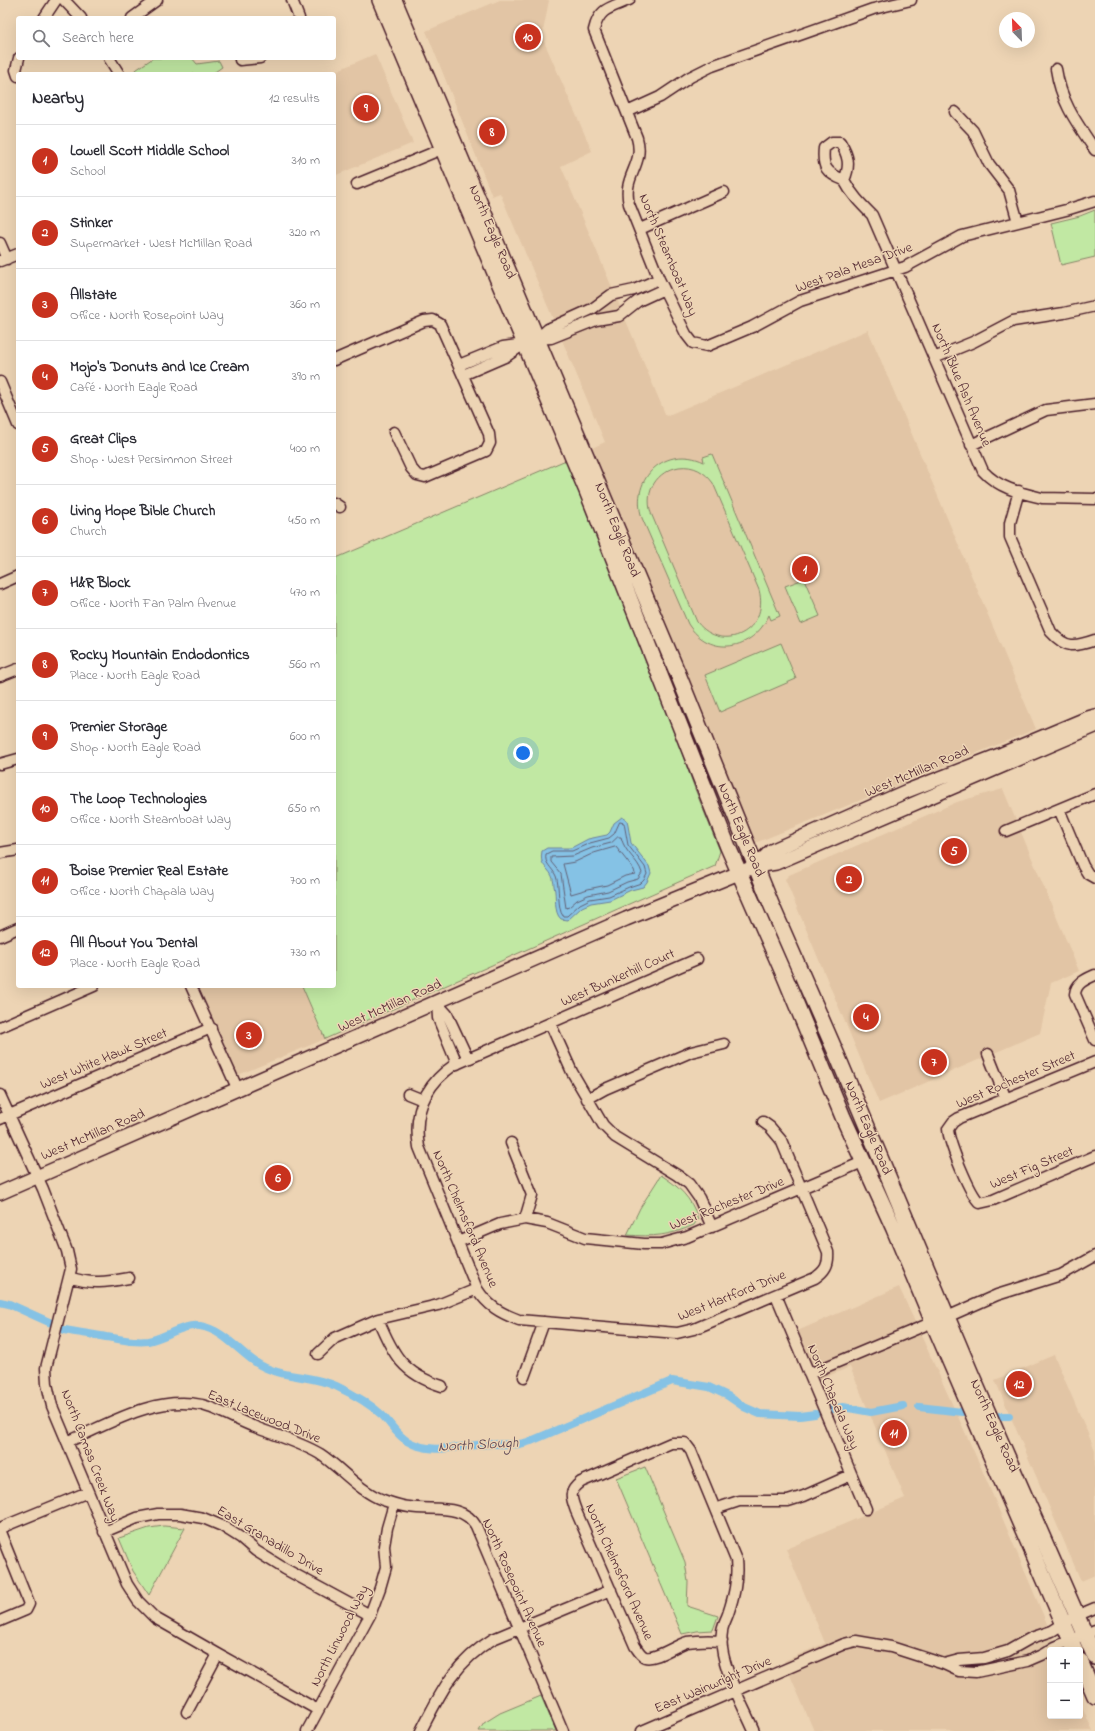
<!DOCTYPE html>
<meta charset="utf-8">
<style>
body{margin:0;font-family:"Indie Flower",sans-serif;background:#f2f2f3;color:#2b2b33}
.controls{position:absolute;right:12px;bottom:12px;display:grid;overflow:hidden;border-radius:4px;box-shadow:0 4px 16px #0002}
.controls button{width:36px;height:36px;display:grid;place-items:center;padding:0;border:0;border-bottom:1px solid #e1e1e2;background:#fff;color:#2b2b33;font:20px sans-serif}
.compass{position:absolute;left:999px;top:12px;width:36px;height:36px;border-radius:50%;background:#fff;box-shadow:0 4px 16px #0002;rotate:337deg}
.you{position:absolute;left:523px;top:753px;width:14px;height:14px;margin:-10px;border:3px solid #fff;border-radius:50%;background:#1a73e8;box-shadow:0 0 0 6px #1a73e833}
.badge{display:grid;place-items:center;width:26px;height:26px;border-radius:50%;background:#c8321e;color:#fff;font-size:13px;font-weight:700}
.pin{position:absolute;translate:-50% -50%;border:2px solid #fff;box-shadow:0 1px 4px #0006}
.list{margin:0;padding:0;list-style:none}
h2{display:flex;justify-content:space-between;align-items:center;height:52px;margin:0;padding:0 16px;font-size:17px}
h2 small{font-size:13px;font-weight:400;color:#7c7c81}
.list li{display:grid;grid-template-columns:26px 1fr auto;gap:12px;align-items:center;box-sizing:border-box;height:72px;padding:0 16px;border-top:1px solid #e1e1e2}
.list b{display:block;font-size:15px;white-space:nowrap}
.list p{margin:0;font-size:13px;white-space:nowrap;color:#7c7c81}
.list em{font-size:13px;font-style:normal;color:#7c7c81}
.icon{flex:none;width:22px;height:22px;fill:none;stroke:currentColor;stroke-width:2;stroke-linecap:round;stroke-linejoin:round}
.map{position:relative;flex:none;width:1095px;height:1731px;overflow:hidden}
.search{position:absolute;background:#fff;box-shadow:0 4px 16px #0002;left:16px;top:16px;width:320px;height:44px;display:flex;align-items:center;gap:10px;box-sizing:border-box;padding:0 14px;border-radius:4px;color:#7c7c81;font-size:15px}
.panel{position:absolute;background:#fff;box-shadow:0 4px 16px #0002;left:16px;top:72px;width:320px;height:916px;border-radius:4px}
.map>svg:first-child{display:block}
</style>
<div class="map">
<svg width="1095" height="1731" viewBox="0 0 1095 1731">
<rect width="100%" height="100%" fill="#edd4b4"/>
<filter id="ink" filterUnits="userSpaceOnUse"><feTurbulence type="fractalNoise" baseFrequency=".025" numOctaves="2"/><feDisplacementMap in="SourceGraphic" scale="8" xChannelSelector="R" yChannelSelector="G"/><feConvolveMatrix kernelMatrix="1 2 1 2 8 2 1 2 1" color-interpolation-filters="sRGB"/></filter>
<g filter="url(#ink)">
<path fill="#e2c5a5" d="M500,0H549L542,37L592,151L561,166L666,416L868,330L1036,729L755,843L592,448L605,442L500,193L492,196L426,31Z
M375,54L413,143L334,176V74H329Z
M1003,789L1079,971L1051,983L1040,1033L879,1103L785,879L789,875L957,802Z
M198,986H302L325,1039L238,1075Z
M899,1287L980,1465L1058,1650H1050V1716H1080V1702L1093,1731H814L784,1661L825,1643L786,1549L905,1498L850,1367L816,1381L795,1332Z
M1054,1355L1095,1450V1575L1081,1581L995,1380Z"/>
<path fill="#c1e8a3" stroke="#868467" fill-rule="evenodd" d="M153,58H192L197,64L219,61L222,67L212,74H130Z
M1095,210V257L1061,265L1051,223L1080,216Z
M712,454L780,616L771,620L769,615C753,651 710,658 688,624L642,518C629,478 666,444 704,462L703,457ZM679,467C694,465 705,472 713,483L759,590C770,630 723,655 697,622L651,513C644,491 657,471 679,467Z
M566,460L674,731L695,789L720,851L715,866C585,923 455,982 325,1039L302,986H334V559Z
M804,579L820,616L801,624L785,586Z
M781,643L796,679L720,712L705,675Z
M661,1175C678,1186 692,1198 698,1219L694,1225C669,1236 654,1237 627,1235L640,1208Z
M645,1467L685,1562L688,1582L687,1606L718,1616L713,1630L697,1631L682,1634L616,1478Z
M164,1526L185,1528L149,1595L133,1571L119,1538L149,1528Z
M541,1696L556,1731H479L484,1723L500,1713Z"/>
<path fill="#85c2e5" stroke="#6d819b" d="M622,817L627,820L631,843L649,866L651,873L647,882L643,887L631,890L610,900L591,903L582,907L568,920L561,919C553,912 557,896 554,886C554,883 553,879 552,876C547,866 539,866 542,851L547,848H571L588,839L607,835L610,832L614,823Z"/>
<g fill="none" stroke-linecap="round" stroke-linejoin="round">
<path stroke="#626075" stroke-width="1" d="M620,822L624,823L628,845L645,867L647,874L644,880L641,883L629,887L609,896L590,899L580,904L567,916H563C557,909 560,886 556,876C552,867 544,864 546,854L552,851H572L590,843L609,838L614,834Z
M618,837H621C625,854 638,859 642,873L638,879L627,882L608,891L588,895L577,900L569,907L566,908L561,874L551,862V857L573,856L592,848L611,843Z
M616,847L634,870L635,874L625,876L607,885L588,889L571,894L563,864L575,862L594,853Z"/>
<path stroke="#85c2e5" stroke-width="8" d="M0,1302L9,1304L49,1322
M65,1330C79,1333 92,1334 106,1337C121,1339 133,1343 148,1341C165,1338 182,1324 200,1326C225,1330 240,1354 260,1365C283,1378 312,1375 336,1386C351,1393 369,1403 382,1415C391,1424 396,1434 407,1441C434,1457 467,1443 496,1444C512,1444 516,1446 531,1441L672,1381L709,1387L728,1396L744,1407L760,1414L800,1416L815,1414
M919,1407L962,1412
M831,1409L843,1407L871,1412L903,1406
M1000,1416H1009"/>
<g stroke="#4a1f2b" stroke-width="13">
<path id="minor" d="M64,0L81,18
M292,0L299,18
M629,0C610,8 599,8 594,30L637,138C645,166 622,175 629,204L659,279L686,334L693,343L707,346L752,327L800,301L905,267L962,236L1066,210L1095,201
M44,18L56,0
M132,18L157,0
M109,58L119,74
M240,60L260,58
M1056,69C1061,102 1076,122 1095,150
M18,76L16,70L19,58
M627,112L660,97L690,77L712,66L873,9L911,0
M955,112L973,131L989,164L1009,190L1018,222
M844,180C826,173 822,167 824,148L832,142H840C848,155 851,165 844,180C851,194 861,204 872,215L983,471C998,488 1021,493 1042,498L1095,499
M357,184L442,149
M640,229L724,192
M0,243L7,259
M0,261L18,254
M659,279L634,290L611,295L592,309L548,329L537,339L551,338L596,320L619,316L638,301L664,289
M934,358L973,342L1013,321L1064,313L1095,306
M334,360L424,321L433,320L440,324L489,434L490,443L486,451L425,477L417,475L411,468L394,432
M459,365L503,347L524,344L507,356L463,375
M0,382L18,425
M971,445L1046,410L1095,404
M1019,491L1010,523V537L1051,632C1066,649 1075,647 1095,640
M334,503L340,507
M0,584L18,576
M0,676L18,669
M0,764L18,759
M1059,809L1083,866L1088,874L1095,878
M1006,831L1095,794
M0,853L18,850
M0,936L18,928
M697,959L454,1065C425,1085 413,1112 419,1147L477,1289C488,1306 500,1313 519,1320L677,1333L694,1329L815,1278C825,1271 829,1265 828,1252L781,1140L770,1127L763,1122
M1095,975C1086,979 1076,983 1075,994L1095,1040
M191,986L238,1090
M550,1023L572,1072L603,1125L615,1137L677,1175L689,1184L699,1198L712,1227
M0,1027L94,986
M988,1054L1006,1099
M1095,1062L959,1118L953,1122L948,1129C949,1143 970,1195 980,1203L993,1200L1095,1156
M457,1064L438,1018L437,1003L447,1014L468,1059
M408,1094L423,1100
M0,1095L43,1189L67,1251L71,1269L46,1368L47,1384L52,1406L127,1584L138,1601L155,1618L218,1654L318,1710
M587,1099L605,1089L691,1052L724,1044
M0,1119L211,1028
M511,1143L532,1195L525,1219
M458,1242L500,1224L525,1219L547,1223L585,1238L644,1244H661L687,1237L865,1161
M69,1277C91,1285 107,1282 129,1278
M776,1295L866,1509
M947,1317L997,1295L1061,1275L1095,1256
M378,1319C393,1355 403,1374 442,1386
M318,1354L335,1338L378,1319L438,1305L477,1289
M809,1374L933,1322
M524,1377L544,1322
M67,1442C109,1424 154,1395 202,1405C218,1409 239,1421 255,1427C275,1435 302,1443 320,1454C341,1468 359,1491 383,1500C392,1503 400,1506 409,1507C432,1511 463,1503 476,1526L563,1731
M715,1509L739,1501H788L804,1496L851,1475
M0,1528L88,1492
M0,1532L29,1604L26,1610L0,1621
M104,1532L137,1518L158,1514H180L203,1518L222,1526L241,1538L256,1551L285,1569L370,1615
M722,1641C710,1640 699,1640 687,1642C676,1645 656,1660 645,1657C640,1655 638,1650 635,1646L576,1511C571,1497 568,1492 581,1482L671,1443H685L691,1451L736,1560C738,1580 734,1596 728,1614C726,1620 722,1626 722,1632C717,1660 743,1705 754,1731
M944,1664L959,1660L984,1658L1008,1651L1031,1638L1052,1631L1076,1616L1095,1608
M187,1712L218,1654
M307,1731L370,1615L380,1588L386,1567L384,1546L387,1528L394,1504
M421,1731C441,1692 454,1663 493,1639L611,1590
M642,1731L844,1644L856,1641L891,1647L944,1664L959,1671L976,1672L1028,1661L1042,1655L1055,1647L1095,1630"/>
</g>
<g stroke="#4a1f2b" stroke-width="16">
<path id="major" d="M756,866L771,851L907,791L1002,754L1088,718L1095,716
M0,1193L626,919L756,866L776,863L1095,726"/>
</g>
<g stroke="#4a1f2b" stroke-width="18">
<path id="highway" d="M380,0L587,491L728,847L785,977L843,1117L894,1229L933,1322L1075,1650
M394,0L678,674L771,904L837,1055L971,1374L1095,1657
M1080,1661L1095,1696"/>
</g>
<use href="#minor" stroke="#edd4b4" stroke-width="10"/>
<use href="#major" stroke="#edd4b4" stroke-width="13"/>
<use href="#highway" stroke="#edd4b4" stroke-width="15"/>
</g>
</g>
<g text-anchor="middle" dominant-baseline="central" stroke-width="3" stroke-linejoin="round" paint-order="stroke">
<g font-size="14" fill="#4a1f2b" stroke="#edd4b4">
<text transform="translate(492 232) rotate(67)">North Eagle Road</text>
<text transform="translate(668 255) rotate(67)">North Steamboat Way</text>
<text transform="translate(854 268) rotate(-20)">West Pala Mesa Drive</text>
<text transform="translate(961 385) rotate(67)">North Blue Ash Avenue</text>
<text transform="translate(617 530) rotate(68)">North Eagle Road</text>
<text transform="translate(917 772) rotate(-23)">West McMillan Road</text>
<text transform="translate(741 830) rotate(67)">North Eagle Road</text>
<text transform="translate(618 978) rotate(-24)">West Bunkerhill Court</text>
<text transform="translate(390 1006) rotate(-24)">West McMillan Road</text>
<text transform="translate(104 1059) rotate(-23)">West White Hawk Street</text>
<text transform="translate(1016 1080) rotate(-23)">West Rochester Street</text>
<text transform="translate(868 1128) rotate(67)">North Eagle Road</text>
<text transform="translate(93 1135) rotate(-23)">West McMillan Road</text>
<text transform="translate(1032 1168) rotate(-23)">West Fig Street</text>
<text transform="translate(727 1204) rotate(-22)">West Rochester Drive</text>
<text transform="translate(465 1219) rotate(67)">North Chelmsford Avenue</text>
<text transform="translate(732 1296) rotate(-22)">West Hartford Drive</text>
<text transform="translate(833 1397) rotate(67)">North Chapala Way</text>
<text transform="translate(264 1417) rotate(22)">East Lacewood Drive</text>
<text transform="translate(994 1426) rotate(66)">North Eagle Road</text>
<text transform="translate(90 1456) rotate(69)">North Camas Creek Way</text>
<text transform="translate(270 1541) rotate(31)">East Granadillo Drive</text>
<text transform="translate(619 1572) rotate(66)">North Chelmsford Avenue</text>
<text transform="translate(514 1583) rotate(66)">North Rosepoint Avenue</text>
<text transform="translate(340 1636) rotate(-63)">North Linwood Way</text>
<text transform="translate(713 1685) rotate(-23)">East Wainwright Drive</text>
</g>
<g font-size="15" font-style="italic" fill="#564050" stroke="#edd4b4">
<text transform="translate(478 1445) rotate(-3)">North Slough</text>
</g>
</g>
</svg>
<div class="controls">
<button>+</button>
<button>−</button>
</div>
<svg class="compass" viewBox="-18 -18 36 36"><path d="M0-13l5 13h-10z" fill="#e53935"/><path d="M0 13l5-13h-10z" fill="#7c7c81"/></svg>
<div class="you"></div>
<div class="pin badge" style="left:805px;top:569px">1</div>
<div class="pin badge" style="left:849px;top:879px">2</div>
<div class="pin badge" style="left:249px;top:1035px">3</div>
<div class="pin badge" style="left:866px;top:1017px">4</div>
<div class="pin badge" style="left:954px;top:851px">5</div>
<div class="pin badge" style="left:278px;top:1178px">6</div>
<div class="pin badge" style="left:934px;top:1062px">7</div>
<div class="pin badge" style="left:492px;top:132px">8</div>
<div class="pin badge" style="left:366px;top:108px">9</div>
<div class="pin badge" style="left:528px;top:37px">10</div>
<div class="pin badge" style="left:894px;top:1433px">11</div>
<div class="pin badge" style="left:1019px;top:1384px">12</div>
<div class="search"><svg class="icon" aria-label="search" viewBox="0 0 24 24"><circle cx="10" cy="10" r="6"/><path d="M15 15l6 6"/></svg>Search here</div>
<section class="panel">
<h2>Nearby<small>12 results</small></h2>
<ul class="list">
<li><span class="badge">1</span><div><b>Lowell Scott Middle School</b><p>School</p></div><em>310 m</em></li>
<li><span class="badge">2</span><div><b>Stinker</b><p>Supermarket · West McMillan Road</p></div><em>320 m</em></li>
<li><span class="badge">3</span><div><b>Allstate</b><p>Office · North Rosepoint Way</p></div><em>360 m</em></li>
<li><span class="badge">4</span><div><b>Mojo's Donuts and Ice Cream</b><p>Café · North Eagle Road</p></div><em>390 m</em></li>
<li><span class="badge">5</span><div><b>Great Clips</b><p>Shop · West Persimmon Street</p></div><em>400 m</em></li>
<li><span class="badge">6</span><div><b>Living Hope Bible Church</b><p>Church</p></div><em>450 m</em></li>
<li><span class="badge">7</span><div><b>H&amp;R Block</b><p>Office · North Fan Palm Avenue</p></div><em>470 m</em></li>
<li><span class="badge">8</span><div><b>Rocky Mountain Endodontics</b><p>Place · North Eagle Road</p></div><em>560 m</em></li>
<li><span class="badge">9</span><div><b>Premier Storage</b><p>Shop · North Eagle Road</p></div><em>600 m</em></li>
<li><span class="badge">10</span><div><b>The Loop Technologies</b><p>Office · North Steamboat Way</p></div><em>650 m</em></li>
<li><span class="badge">11</span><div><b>Boise Premier Real Estate</b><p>Office · North Chapala Way</p></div><em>700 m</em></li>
<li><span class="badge">12</span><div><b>All About You Dental</b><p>Place · North Eagle Road</p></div><em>730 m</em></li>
</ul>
</section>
</div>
